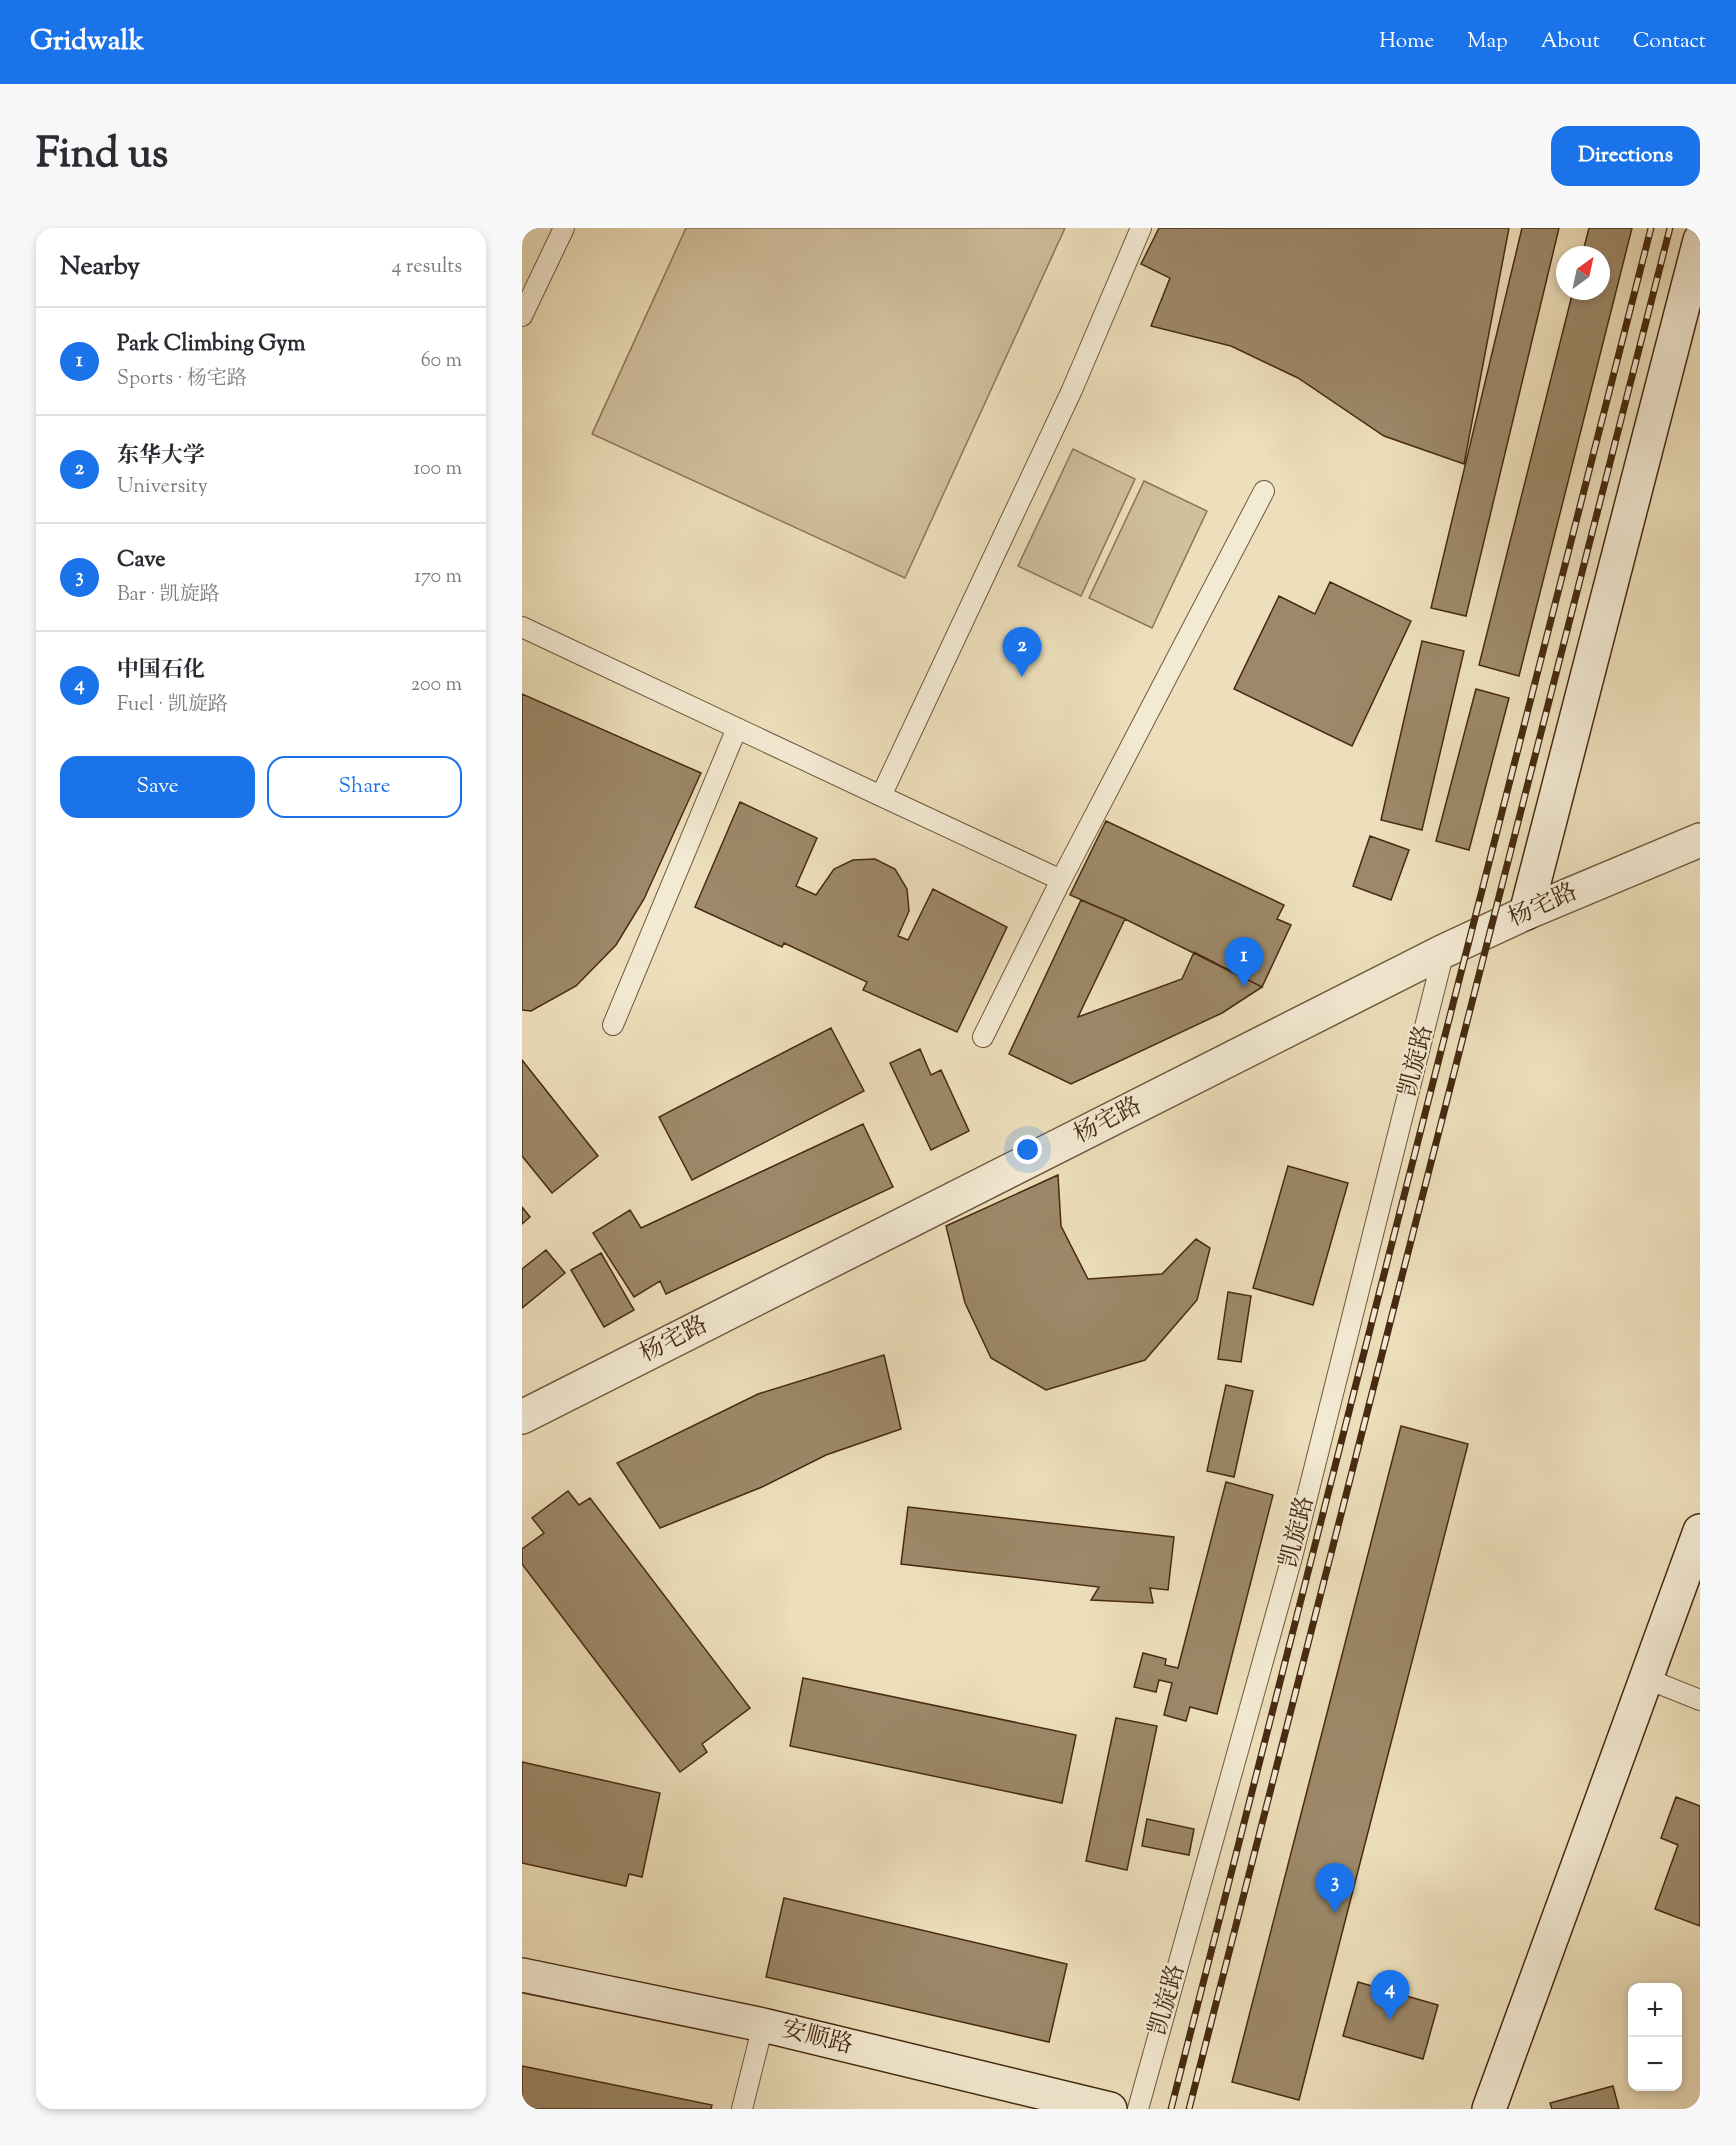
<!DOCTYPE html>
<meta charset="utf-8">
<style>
body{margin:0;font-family:"Sorts Mill Goudy","Noto Serif SC",serif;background:#f7f7f7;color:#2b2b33}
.controls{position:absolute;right:18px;bottom:18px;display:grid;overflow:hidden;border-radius:12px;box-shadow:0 3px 9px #0003}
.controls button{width:54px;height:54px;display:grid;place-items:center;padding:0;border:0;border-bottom:2px solid #e1e1e2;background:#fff;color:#2b2b33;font:30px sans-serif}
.compass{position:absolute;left:1034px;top:18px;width:54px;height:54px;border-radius:50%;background:#fff;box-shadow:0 3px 9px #0003;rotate:33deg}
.you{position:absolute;left:506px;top:922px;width:21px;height:21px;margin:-15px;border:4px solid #fff;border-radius:50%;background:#1a73e8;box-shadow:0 0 0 9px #1a73e833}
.badge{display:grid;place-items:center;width:39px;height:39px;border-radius:50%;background:#1a73e8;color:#fff;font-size:20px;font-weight:700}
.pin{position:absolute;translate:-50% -50px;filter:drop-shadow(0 2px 3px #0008)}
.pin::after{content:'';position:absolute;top:32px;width:21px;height:18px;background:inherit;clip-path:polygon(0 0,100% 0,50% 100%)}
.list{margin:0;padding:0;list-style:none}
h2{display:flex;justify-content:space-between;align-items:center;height:78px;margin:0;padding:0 24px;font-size:26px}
h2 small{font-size:20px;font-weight:400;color:#7c7c81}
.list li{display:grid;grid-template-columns:39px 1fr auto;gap:18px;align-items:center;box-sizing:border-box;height:108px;padding:0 24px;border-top:2px solid #e1e1e2}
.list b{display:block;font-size:22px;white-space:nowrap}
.list p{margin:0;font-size:20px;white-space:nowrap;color:#7c7c81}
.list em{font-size:20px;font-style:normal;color:#7c7c81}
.actions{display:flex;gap:12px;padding:18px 24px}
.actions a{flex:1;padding:14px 0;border:2px solid #1a73e8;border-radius:18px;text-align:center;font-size:21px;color:#1a73e8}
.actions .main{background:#1a73e8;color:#fff}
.map{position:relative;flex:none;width:1178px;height:1881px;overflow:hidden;border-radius:18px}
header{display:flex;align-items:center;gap:36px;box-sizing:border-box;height:84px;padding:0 30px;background:#1a73e8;color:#fff}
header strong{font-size:28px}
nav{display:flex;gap:33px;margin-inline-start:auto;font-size:21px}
.intro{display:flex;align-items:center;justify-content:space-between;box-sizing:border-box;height:144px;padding:0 36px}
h1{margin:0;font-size:42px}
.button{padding:15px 27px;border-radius:18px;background:#1a73e8;color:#fff;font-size:21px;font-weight:700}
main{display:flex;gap:36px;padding:0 36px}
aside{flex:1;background:#fff;border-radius:18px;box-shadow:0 3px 9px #0003}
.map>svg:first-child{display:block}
</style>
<header>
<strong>Gridwalk</strong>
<nav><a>Home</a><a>Map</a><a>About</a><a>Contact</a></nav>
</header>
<div class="intro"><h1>Find us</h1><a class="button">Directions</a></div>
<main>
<aside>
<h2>Nearby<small>4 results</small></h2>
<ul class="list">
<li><span class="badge">1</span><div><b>Park Climbing Gym</b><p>Sports · 杨宅路</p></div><em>60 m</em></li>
<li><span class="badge">2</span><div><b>东华大学</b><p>University</p></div><em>100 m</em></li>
<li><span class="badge">3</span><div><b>Cave</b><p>Bar · 凯旋路</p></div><em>170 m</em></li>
<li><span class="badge">4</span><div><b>中国石化</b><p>Fuel · 凯旋路</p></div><em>200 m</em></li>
</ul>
<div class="actions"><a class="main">Save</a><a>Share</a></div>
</aside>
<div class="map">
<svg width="1178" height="1881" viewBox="0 0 1178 1881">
<rect width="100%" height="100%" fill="#eddfbb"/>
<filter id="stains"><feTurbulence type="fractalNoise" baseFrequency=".00333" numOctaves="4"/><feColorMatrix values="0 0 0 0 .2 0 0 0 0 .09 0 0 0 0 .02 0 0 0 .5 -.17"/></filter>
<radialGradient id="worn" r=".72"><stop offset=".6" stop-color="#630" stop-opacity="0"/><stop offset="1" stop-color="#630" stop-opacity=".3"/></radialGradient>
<path fill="#d1c09e" stroke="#8c7558" stroke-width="1.5" d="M164,0H543L383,350L70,206Z
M551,221L613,251L559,368L496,338Z
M622,253L685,283L630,400L567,370Z"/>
<path fill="#9d8869" stroke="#472a11" stroke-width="1.5" d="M637,0H987L942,236L862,208L776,150L709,118L629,98L648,50L619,36Z
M1000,0H1037L944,388L909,380Z
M1067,0H1110L997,448L957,437L1051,63H1079V27H1060Z
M808,354L889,393L830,518L712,461L757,368L793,386Z
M900,413L942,423L900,602L859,592Z
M954,461L987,470L947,622L914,613Z
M0,466L179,545L122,671L94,717L54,758L9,783L0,782Z
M218,574L295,610L274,658L294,667L312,641L331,632L353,631L373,641L385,661L387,683L376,708L386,712L411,661L485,699L435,804L341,762L345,754L262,715L260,719L173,679Z
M584,593L762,677L755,691L769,697L740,759L603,691L548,667Z
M848,608L887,622L869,672L831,658Z
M559,672L603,691L556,789L660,751L672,724L740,759L700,785L549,856L487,826Z
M309,800L342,863L170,952L137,889Z
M398,821L409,847L419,842L447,903L409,922L368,835Z
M0,832L76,928L30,965L0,928Z
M341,896L371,959L144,1066L138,1053L112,1069L71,1005L108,982L119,1000Z
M766,938L826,955L791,1077L731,1060Z
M536,947L539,998L566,1051L640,1046L674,1011L688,1020L675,1072L623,1132L524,1162L469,1130L443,1075L424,998Z
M0,979L8,989L0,996Z
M24,1022L43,1045L0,1080V1041Z
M79,1025L112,1082L82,1099L49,1042Z
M706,1064L729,1068L719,1134L696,1131Z
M362,1127L379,1201L304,1227L240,1259L138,1300L95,1235L236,1166Z
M704,1157L731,1163L712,1249L685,1243Z
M879,1198L946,1216L777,1872L710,1854Z
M704,1254L751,1267L695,1486L668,1479L664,1493L642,1487L650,1455L637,1452L634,1464L612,1459L621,1425L644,1431L643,1437L656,1440Z
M46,1263L57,1277L68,1270L228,1480L180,1516L185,1524L158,1544L0,1336V1321L22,1305L10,1290Z
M386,1279L652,1309L646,1362L628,1360L631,1375L569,1372L577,1359L379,1336Z
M281,1450L554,1507L540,1575L268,1518Z
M594,1490L635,1498L605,1642L564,1633Z
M0,1534L138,1565L120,1649L107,1646L104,1658L0,1635Z
M1154,1569L1178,1578V1698L1133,1681L1156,1617L1139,1610Z
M625,1591L672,1601L667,1627L620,1618Z
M262,1670L545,1736L527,1814L244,1749Z
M836,1754L916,1777L901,1831L821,1808Z
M0,1838L190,1877L189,1881H0Z
M1091,1858L1097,1881H1030L1028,1875Z"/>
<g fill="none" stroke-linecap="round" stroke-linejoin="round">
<g stroke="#70573c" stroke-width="22">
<path id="lane" d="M0,88L42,0
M0,399L359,568L550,162L619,0
M359,568L539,652L461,809
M539,652L742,263
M91,797L215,500
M1123,1450L1178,1472
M220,1881L241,1797
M616,1881L770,1329L922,723"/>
</g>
<g stroke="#70573c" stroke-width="36">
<path id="street" d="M0,1189L922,723L1004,685L1178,612"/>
</g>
<g stroke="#472a11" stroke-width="36">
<path id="secondary" d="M1004,685L1178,12
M0,1747L241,1797L588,1881
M967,1881L1178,1303"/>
</g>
<use href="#lane" stroke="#f3ead3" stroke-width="20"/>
<use href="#street" stroke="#f3ead3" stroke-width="33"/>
<use href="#secondary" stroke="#f3ead3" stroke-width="33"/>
<g stroke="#472a11" stroke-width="7">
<path id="rail" d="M649,1881L1129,0
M667,1881L1148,0"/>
</g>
<use href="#rail" stroke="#f3ead3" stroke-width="4.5" stroke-dasharray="14" stroke-linecap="butt"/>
</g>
<g text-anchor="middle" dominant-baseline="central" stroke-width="4.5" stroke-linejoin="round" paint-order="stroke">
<g font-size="24" fill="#472a11" stroke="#f3ead3">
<text transform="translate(1021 678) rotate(-24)">杨宅路</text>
<text transform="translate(895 833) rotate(-76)">凯旋路</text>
<text transform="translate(586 893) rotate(-27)">杨宅路</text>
<text transform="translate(152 1112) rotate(-27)">杨宅路</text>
<text transform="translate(776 1304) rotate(-76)">凯旋路</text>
<text transform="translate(646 1772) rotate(-74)">凯旋路</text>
<text transform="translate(295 1810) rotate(14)">安顺路</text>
</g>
</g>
<rect width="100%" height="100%" filter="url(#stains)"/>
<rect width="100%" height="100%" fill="url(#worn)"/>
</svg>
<div class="controls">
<button>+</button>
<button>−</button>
</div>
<svg class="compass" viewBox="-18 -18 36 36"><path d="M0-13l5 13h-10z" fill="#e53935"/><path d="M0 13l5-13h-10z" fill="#7c7c81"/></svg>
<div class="you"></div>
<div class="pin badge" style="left:722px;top:759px">1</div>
<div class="pin badge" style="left:500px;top:449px">2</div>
<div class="pin badge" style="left:813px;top:1685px">3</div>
<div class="pin badge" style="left:868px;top:1792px">4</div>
</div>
</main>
